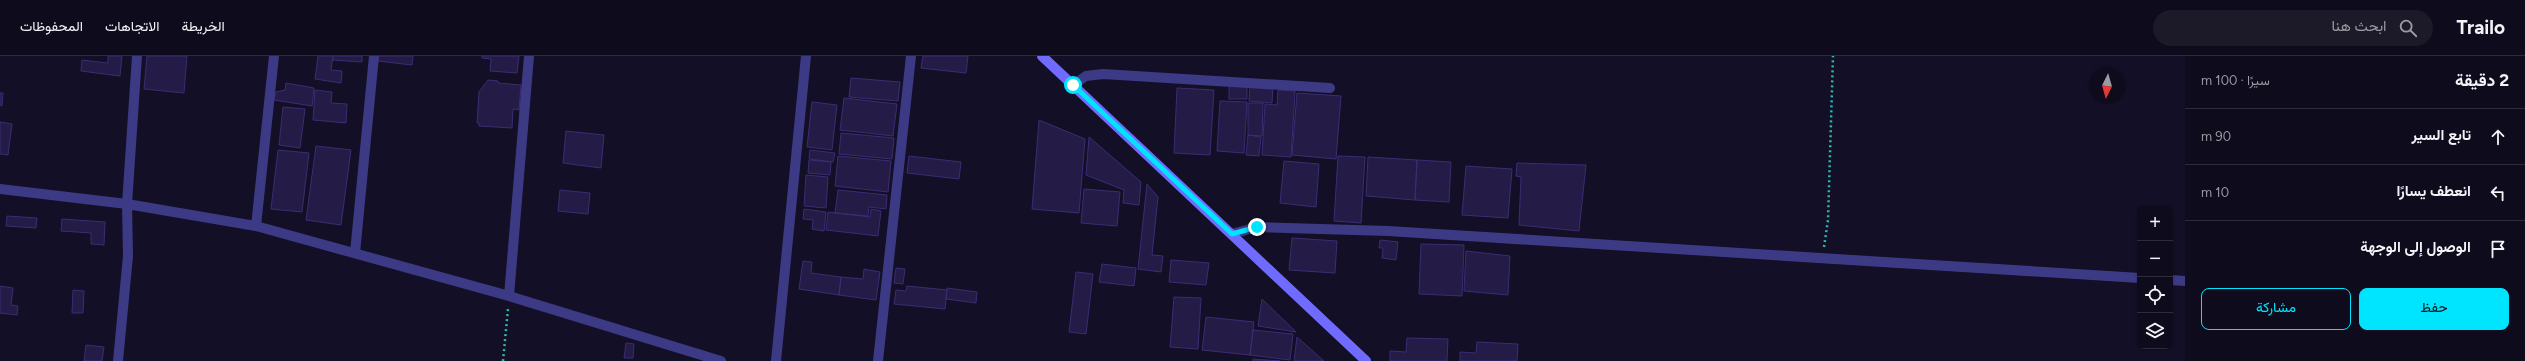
<!DOCTYPE html>
<html lang="ar">
<meta charset="utf-8">
<style>
body{margin:0;font-family:Figtree,Vazirmatn,sans-serif;background:#1c1929;color:#f1f3f6;direction:rtl}
.controls{position:absolute;right:12px;bottom:12px;display:grid;overflow:hidden;border-radius:8px;box-shadow:0 1px 3px #0004}
.controls button{width:36px;height:36px;display:grid;place-items:center;padding:0;border:0;border-bottom:1px solid #2e2b3b;background:#0e0b1c;color:#f1f3f6;font:20px sans-serif}
.compass{position:absolute;left:2089px;top:12px;width:36px;height:36px;border-radius:50%;background:#0e0b1c;box-shadow:0 1px 3px #0004;rotate:185deg}
.stop{position:absolute;width:12px;height:12px;margin:-9px;border:3px solid #00e5ff;border-radius:50%;background:#fff}
.stop.end{background:#00e5ff;border-color:#fff;box-shadow:0 1px 4px #0008}
.list{margin:0;padding:0;list-style:none}
h2{display:flex;justify-content:space-between;align-items:center;height:52px;margin:0;padding:0 16px;font-size:17px}
h2 small{font-size:13px;font-weight:400;color:#9b9ba3}
.list li{display:grid;grid-template-columns:26px 1fr auto;gap:12px;align-items:center;box-sizing:border-box;height:56px;padding:0 16px;border-top:1px solid #2e2b3b}
.list b{display:block;font-size:15px;white-space:nowrap}
.list em{font-size:13px;font-style:normal;color:#9b9ba3}
.actions{display:flex;gap:8px;padding:12px 16px}
.actions a{flex:1;padding:9px 0;border:1px solid #00e5ff;border-radius:8px;text-align:center;font-size:14px;color:#00e5ff}
.actions .main{background:#00e5ff;color:#111}
.icon{flex:none;width:22px;height:22px;fill:none;stroke:currentColor;stroke-width:2;stroke-linecap:round;stroke-linejoin:round}
.map{position:relative;flex:none;width:2185px;height:305px;overflow:hidden;direction:ltr}
header{display:flex;align-items:center;gap:24px;box-sizing:border-box;height:56px;padding:0 20px;background:#0e0b1c;border-bottom:1px solid #2e2b3b}
header strong{font-size:19px}
nav{display:flex;gap:22px;margin-inline-start:auto;font-size:14px}
.search{width:280px;height:36px;background:#1c1929;display:flex;align-items:center;gap:10px;box-sizing:border-box;padding:0 14px;border-radius:22px;color:#9b9ba3;font-size:15px}
main{display:flex}
aside{flex:1;background:#0e0b1c}
.map>svg:first-child{display:block}
</style>
<header>
<strong>Trailo</strong>
<div class="search"><svg class="icon" aria-label="search" viewBox="0 0 24 24"><circle cx="10" cy="10" r="6"/><path d="M15 15l6 6"/></svg>ابحث هنا</div>
<nav><a>الخريطة</a><a>الاتجاهات</a><a>المحفوظات</a></nav>
</header>
<main>
<aside>
<h2>2 دقيقة<small>سيرًا · 100 m</small></h2>
<ul class="list">
<li><svg class="icon" aria-label="ahead" viewBox="0 0 24 24"><path d="M12 20V5M6 11l6-6 6 6"/></svg><div><b>تابع السير</b></div><em>90 m</em></li>
<li><svg class="icon" aria-label="left" viewBox="0 0 24 24"><path d="M17 20v-9H6M10 6l-5 5 5 5"/></svg><div><b>انعطف يسارًا</b></div><em>10 m</em></li>
<li><svg class="icon" aria-label="arrive" viewBox="0 0 24 24"><path d="M6 21V4h12l-3 4 3 4H6"/></svg><div><b>الوصول إلى الوجهة</b></div></li>
</ul>
<div class="actions"><a class="main">حفظ</a><a>مشاركة</a></div>
</aside>
<div class="map">
<svg width="2185" height="305" viewBox="0 0 2185 305">
<rect width="100%" height="100%" fill="#130f26"/>
<path fill="#241b47" stroke="#3b2d73" d="M108,0H122L120,20L81,15L82,4L108,7Z
M147,0H187L184,37L144,33Z
M318,0H333L331,14L342,15L341,27L315,23Z
M333,0H362V6L333,4Z
M379,0H413L412,9L378,5Z
M482,0H519L517,17L490,15L491,3L482,2Z
M923,0H968L966,17L921,12Z
M851,22L900,26L898,45L849,41Z
M488,24L498,25V27L521,29L519,54L513,53L512,72L479,70V67H477L479,36Z
M286,27L314,32L312,50L274,44L276,36L285,34Z
M1229,30H1247V43H1229Z
M1250,30L1273,32L1272,47L1249,45Z
M1177,32L1214,34L1210,99L1174,97Z
M315,34L332,36L331,47L347,48L346,67L313,64Z
M1278,34L1295,35L1291,101L1262,99L1265,48L1277,49Z
M0,37H3L2,50L0,49Z
M1297,37L1341,40L1336,103L1292,99Z
M844,42L897,48L893,80L840,74Z
M1220,45L1247,46L1244,97L1217,95Z
M812,46L837,49L832,94L807,91Z
M1248,47H1263L1262,80L1248,79Z
M283,51L305,53L300,92L279,89Z
M1039,64L1085,83L1079,157L1032,153Z
M0,66L12,68L8,99L0,98Z
M566,75L604,79L601,112L563,107Z
M841,77L894,82L892,103L839,98Z
M1248,79L1261,81L1259,100L1246,99Z
M1089,81L1141,126L1139,149L1123,147L1124,134L1086,119Z
M316,90L351,94L341,169L306,164Z
M278,94L309,97L302,156L271,153Z
M810,94L835,97L833,106L809,103Z
M838,100L891,105L888,136L835,130Z
M909,100L961,106L959,123L907,117Z
M1338,100L1365,101L1361,167L1334,165Z
M1368,101L1417,104L1415,144L1366,140Z
M809,104L831,106L830,119L808,117Z
M1417,104L1451,106L1449,146L1415,144Z
M1284,105L1319,108L1316,151L1280,147Z
M1517,107L1586,109L1579,175L1519,169L1521,121L1516,120Z
M1466,110L1512,113L1508,162L1462,159Z
M806,119L828,121L826,152L804,150Z
M1147,128L1158,141L1152,199L1163,200L1161,216L1138,213Z
M1084,133L1120,136L1117,170L1081,167Z
M560,134L590,137L588,158L558,155Z
M838,134L887,139L886,153L869,151L868,160L835,157Z
M804,153L826,156L824,175L812,173L813,164L803,163Z
M871,153L881,155L878,180L826,174L828,156L870,161Z
M7,160L37,162L36,172L6,170Z
M62,163L105,166L104,189L91,188V177L61,175Z
M1292,182L1337,185L1335,217L1289,214Z
M1380,184L1398,186L1396,204L1382,202L1383,192H1379Z
M1421,188L1464,189L1462,240L1419,238Z
M1466,195L1510,200L1508,239L1464,235Z
M1171,204L1209,207L1206,229L1169,226Z
M803,205L812,206L811,217L841,221L839,239L799,233Z
M1102,208L1136,212L1134,230L1099,226Z
M896,212L905,213L903,228L894,227Z
M864,213L880,216L876,244L839,239L841,221L863,223Z
M1076,216L1093,218L1086,278L1069,276Z
M0,230L13,232L11,249L18,250L17,259L0,257Z
M907,230L947,234L945,253L894,248L896,234L906,235Z
M947,232L977,236L976,247L946,243Z
M73,234L84,235L83,257H72Z
M1174,241L1201,242L1198,293L1170,291Z
M1262,243L1296,276L1258,270Z
M1206,261L1254,266L1250,299L1202,294Z
M1253,274L1293,278L1290,304L1250,299Z
M1297,281L1324,305H1294Z
M1407,282L1448,283L1447,305H1390V295L1406,296Z
M1477,286L1518,288L1517,305H1460V296L1476,297Z
M626,287L634,288L633,302H624Z
M86,289L104,291L102,305H84Z
M1253,303L1280,305H1253Z"/>
<g fill="none" stroke-linecap="round" stroke-linejoin="round">
<path stroke="#2fb8b0" stroke-width="2.5" stroke-dasharray="2 3" stroke-linecap="butt" d="M1824,191L1828,164L1833,0
M503,305L508,253"/>
<path stroke="#3d3a85" stroke-width="10" d="M1073,29L1086,20L1103,18L1330,32
M0,133L127,148L256,170L509,240L721,305
M256,170L274,0
M1232,178L1257,171L1388,175L2140,222
M355,197L374,0
M2170,224L2185,225
M509,240L529,0
M118,305L128,200L127,148L137,0
M776,305L806,0
M878,305L911,0"/>
<path stroke="#6f6bff" stroke-width="10" d="M1042,0L1366,305"/>
</g>
<g fill="none" stroke-linecap="round" stroke-linejoin="round">
<path stroke="#00e5ff" stroke-width="5" d="M1073,29L1232,178L1257,171"/>
</g>
</svg>
<div class="controls">
<button>+</button>
<button>−</button>
<button><svg class="icon" aria-label="locate" viewBox="0 0 24 24"><circle cx="12" cy="12" r="6"/><path d="M12 2v4M12 18v4M2 12h4M18 12h4"/></svg></button>
<button><svg class="icon" aria-label="layers" viewBox="0 0 24 24"><path d="M12 4l9 5-9 5-9-5zM3 14l9 5 9-5"/></svg></button>
</div>
<svg class="compass" viewBox="-18 -18 36 36"><path d="M0-13l5 13h-10z" fill="#e53935"/><path d="M0 13l5-13h-10z" fill="#9b9ba3"/></svg>
<div class="stop" style="left:1073px;top:29px"></div>
<div class="stop end" style="left:1257px;top:171px"></div>
</div>
</main>
